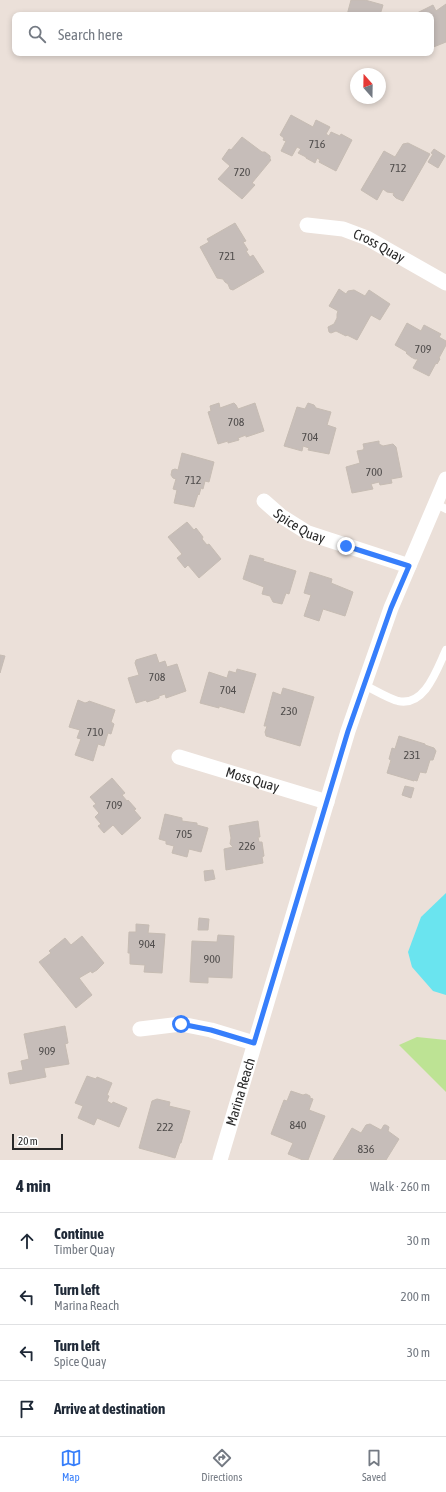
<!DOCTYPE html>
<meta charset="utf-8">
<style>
body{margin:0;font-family:"Asap Condensed",sans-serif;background:#f2f2f3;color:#1f2937}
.compass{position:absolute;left:350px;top:68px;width:36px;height:36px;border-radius:50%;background:#fff;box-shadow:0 2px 6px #0003;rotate:340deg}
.scale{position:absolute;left:12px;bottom:10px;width:51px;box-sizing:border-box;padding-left:4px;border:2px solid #282828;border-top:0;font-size:11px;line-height:14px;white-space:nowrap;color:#282828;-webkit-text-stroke:3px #fff;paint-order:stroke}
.stop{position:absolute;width:12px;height:12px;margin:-9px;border:3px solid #367efb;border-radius:50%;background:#fff}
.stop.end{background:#367efb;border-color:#fff;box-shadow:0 1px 4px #0008}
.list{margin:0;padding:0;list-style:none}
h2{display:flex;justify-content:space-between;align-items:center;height:52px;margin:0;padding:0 16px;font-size:17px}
h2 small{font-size:13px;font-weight:400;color:#747a83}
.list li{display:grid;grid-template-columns:26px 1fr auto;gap:12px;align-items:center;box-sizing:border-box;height:56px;padding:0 16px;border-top:1px solid #e0e1e3}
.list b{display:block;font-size:15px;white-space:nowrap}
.list p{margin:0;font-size:13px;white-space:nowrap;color:#747a83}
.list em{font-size:13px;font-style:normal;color:#747a83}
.icon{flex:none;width:22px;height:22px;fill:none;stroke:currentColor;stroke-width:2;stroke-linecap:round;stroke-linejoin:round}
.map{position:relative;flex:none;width:446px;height:1160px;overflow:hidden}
.search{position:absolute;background:#fff;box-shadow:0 2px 6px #0003;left:12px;right:12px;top:12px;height:44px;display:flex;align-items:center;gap:10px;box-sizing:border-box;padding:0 14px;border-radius:8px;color:#747a83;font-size:15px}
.sheet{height:276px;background:#fff}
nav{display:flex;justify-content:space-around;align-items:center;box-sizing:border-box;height:56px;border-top:1px solid #e0e1e3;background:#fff;font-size:11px;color:#747a83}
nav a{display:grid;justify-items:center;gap:2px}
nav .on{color:#367efb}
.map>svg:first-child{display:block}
</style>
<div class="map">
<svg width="446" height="1160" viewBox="0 0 446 1160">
<rect width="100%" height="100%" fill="#ebe0d9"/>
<path fill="#bde394" d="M417,1037L446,1040V1092L399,1045Z"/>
<path fill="#6ae4ef" d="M446,893V995L433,991L412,967L408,952L421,917Z"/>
<path fill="#c6bdb9" stroke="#c6bcb3" d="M351,0H365L383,5L380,15H347Z
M446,4V42L431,48V15H418L417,13L433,5L436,11Z
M291,115L313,127L316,120L330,127L326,134L329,136L331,132L340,136L341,134L352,140L336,171L319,162L320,160L317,158L315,163L306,158V157L298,153L301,149L297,147L292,156L281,151L286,141L283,140L284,138L280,135Z
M242,137L262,152H265L270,156V159L271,160L252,183L255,185L242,199L218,179L230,166L222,159L229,149L231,150Z
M408,143L430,154L403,201L396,198L393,195L394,193L387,192L383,189L377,200L361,190L384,151L395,157L403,144Z
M434,149L445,156L438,168L428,162L433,154L431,153Z
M235,223L246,241L243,242L248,250L246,251L250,257L253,255L264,272L233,290L230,289L228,284L225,282L223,279L217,278L200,247L209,242L207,239Z
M339,289L346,294L348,291L354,290L365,296L369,290L390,304L380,320L371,315L357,340L347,335L346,336L336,331L331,333L329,332L328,327L334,324L337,318V314L338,311L329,306Z
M407,323L421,331L424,325L441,334L439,337L446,341V345L439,358L440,359L437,364L436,363L429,376L413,368L418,359H415L411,357L406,353L407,352L395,345Z
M219,403L220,408L234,403L236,405L238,409L255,403L264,431L246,437V435L238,438L239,440L228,443V441L218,444L208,412L211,411L210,406Z
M308,403L314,405L316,408L331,412L327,425L336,428L329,454L308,450L309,448L303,446L302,451L284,446L297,407L305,409Z
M379,441V444L383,446L393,444L396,447L402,477L391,479L392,483L380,485L379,482L371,484L373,489L352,493L346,467L360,463L357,451L363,450L364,448L363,444Z
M182,453L214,462L209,482L205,481L203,489L201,488L199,495L198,494L194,507L174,503L177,490L173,489L176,479L173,478L171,475L172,470L175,469L178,470Z
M187,522L194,530L196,528L203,537L202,539L207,545L209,544L221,559L199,578L188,565L185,568L177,558L182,554L168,537Z
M250,555L264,559L263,561L296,571L289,594L286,593L282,604L273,602L270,596L262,594L264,587L243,579Z
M310,572L332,579L331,583L353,592L345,616L323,609L319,621L304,616L311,595L304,593Z
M156,654L159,663L165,661L167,667L177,664L186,691L166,698L165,694L159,696V698L147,702L146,700L136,703L128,678L139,675L135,663L136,660Z
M0,655L5,656L0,673Z
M237,669L256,674L244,713L219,706V708L200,703L209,672L227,678L229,671L236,673Z
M283,688L314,697L300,746L266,736L265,732L267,726H264L273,692L281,695Z
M78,700L85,703L88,702L89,701L115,710L111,722L114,724L111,734L108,733L104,746L98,744L93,761L75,755L81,739L77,738L80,730L69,727Z
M399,736L425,744V745L434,748L436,751L433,760H430L426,773L420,772L417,781L414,780V781L387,773L391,760L389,759L392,748L395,749Z
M112,778L125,793L122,795L127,801L128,800L136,809L134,810L141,818L122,835L113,825L104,833L98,826L101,824L95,817L99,813L93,806L96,804L90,797Z
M405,786L414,788L411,798L402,795Z
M165,814L182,818V821L197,823V825L208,828L201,852L189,849L187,857L172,853L174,846L166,844V841L159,839Z
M258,821L260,837H258L259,842H262L264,856L262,857L263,863L226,870L224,849L233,847L230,844L231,838L229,826Z
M213,870L215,879L205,881L204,871Z
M199,918L209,919L208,930H198Z
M136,924L149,925L148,933L165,934L162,973L144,972L145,965L130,964V953H128L129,932H136Z
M218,935L234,936L232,978L208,977V983L190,982L192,941L217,942Z
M82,936L104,963L97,970L92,973L91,971L79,978L92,995L76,1008L39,962L51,953L49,951L65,938L71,945Z
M65,1026L68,1043L65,1044L69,1064L44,1068L46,1077L10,1084L8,1073L23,1070L21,1061L29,1059L24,1034Z
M87,1076L96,1079L97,1077L112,1083L107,1095L109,1096L107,1101L112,1104L113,1102L127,1108L119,1127L97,1118L94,1125L78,1118L83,1106L75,1103Z
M291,1091L303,1095L306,1094L310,1096V1098L313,1099L309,1110L325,1116L308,1160H303L288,1154L293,1143L271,1134L284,1100L287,1101Z
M157,1099L170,1102L169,1106L190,1111L181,1143H180L175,1158L139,1148L152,1101Z
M370,1124L381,1130L384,1125H386L389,1127L388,1131L399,1139L386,1160H333L352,1128L361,1133L366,1125Z"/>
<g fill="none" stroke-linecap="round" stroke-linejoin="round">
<path stroke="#fff" stroke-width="8" d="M436,504L446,509
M364,685C375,690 387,698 398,701C425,707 437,669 446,650"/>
<g stroke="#fff" stroke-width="15">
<path id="s1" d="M307,225L343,229L367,238L446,283"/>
<path id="s2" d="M264,501L281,516L308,533L409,566"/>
<path id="s3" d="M179,757L327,802"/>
<path d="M140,1029L181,1024L211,1030L254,1043"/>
<path id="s4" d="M220,1160L348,731L391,608L446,479"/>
</g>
</g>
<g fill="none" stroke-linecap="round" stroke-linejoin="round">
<path stroke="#367efb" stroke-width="5" d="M181,1024L211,1030L254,1043L348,731L391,608L409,566L346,546"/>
</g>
<g text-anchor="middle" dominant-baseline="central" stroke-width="4" stroke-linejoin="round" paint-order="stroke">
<g font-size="12" fill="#504d4c">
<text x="317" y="144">716</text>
<text x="398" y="168">712</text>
<text x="242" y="172">720</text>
<text x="227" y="256">721</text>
<text x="423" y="349">709</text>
<text x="236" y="422">708</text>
<text x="310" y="437">704</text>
<text x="374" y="472">700</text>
<text x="193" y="480">712</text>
<text x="157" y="677">708</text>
<text x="228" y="690">704</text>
<text x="289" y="711">230</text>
<text x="95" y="732">710</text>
<text x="412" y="755">231</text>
<text x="114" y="805">709</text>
<text x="184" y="834">705</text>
<text x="247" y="846">226</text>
<text x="147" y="944">904</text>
<text x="212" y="959">900</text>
<text x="47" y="1051">909</text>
<text x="298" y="1125">840</text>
<text x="165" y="1127">222</text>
<text x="366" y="1149">836</text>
</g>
<g font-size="14" fill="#282828" stroke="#fff">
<text stroke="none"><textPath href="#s1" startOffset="76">Cross Quay</textPath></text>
<text stroke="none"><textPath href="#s2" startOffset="44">Spice Quay</textPath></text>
<text stroke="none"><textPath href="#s3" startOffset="77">Moss Quay</textPath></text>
<text stroke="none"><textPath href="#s4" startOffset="71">Marina Reach</textPath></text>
</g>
</g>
</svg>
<svg class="compass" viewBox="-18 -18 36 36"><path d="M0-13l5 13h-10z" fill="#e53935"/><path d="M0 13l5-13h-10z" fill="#747a83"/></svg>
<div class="scale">20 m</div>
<div class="stop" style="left:181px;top:1024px"></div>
<div class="stop end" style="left:346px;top:546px"></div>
<div class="search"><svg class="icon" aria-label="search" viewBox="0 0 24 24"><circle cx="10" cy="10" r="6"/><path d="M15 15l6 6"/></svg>Search here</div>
</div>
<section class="sheet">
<h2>4 min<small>Walk · 260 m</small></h2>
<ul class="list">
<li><svg class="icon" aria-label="ahead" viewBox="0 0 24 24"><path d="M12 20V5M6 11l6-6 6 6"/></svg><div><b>Continue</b><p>Timber Quay</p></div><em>30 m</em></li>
<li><svg class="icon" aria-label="left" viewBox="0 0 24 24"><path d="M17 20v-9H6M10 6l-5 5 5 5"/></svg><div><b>Turn left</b><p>Marina Reach</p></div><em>200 m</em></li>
<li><svg class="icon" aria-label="left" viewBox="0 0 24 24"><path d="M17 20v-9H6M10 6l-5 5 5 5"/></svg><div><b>Turn left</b><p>Spice Quay</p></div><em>30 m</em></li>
<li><svg class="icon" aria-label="arrive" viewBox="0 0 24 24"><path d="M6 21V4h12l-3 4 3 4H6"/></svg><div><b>Arrive at destination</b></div></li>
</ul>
</section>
<nav>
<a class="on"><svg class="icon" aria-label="map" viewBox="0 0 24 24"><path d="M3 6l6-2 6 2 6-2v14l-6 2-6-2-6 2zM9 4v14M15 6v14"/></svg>Map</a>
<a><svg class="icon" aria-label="directions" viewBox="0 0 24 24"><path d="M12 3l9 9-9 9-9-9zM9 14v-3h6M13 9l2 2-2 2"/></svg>Directions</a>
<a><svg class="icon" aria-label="saved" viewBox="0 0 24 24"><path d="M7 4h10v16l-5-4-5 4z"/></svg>Saved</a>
</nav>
